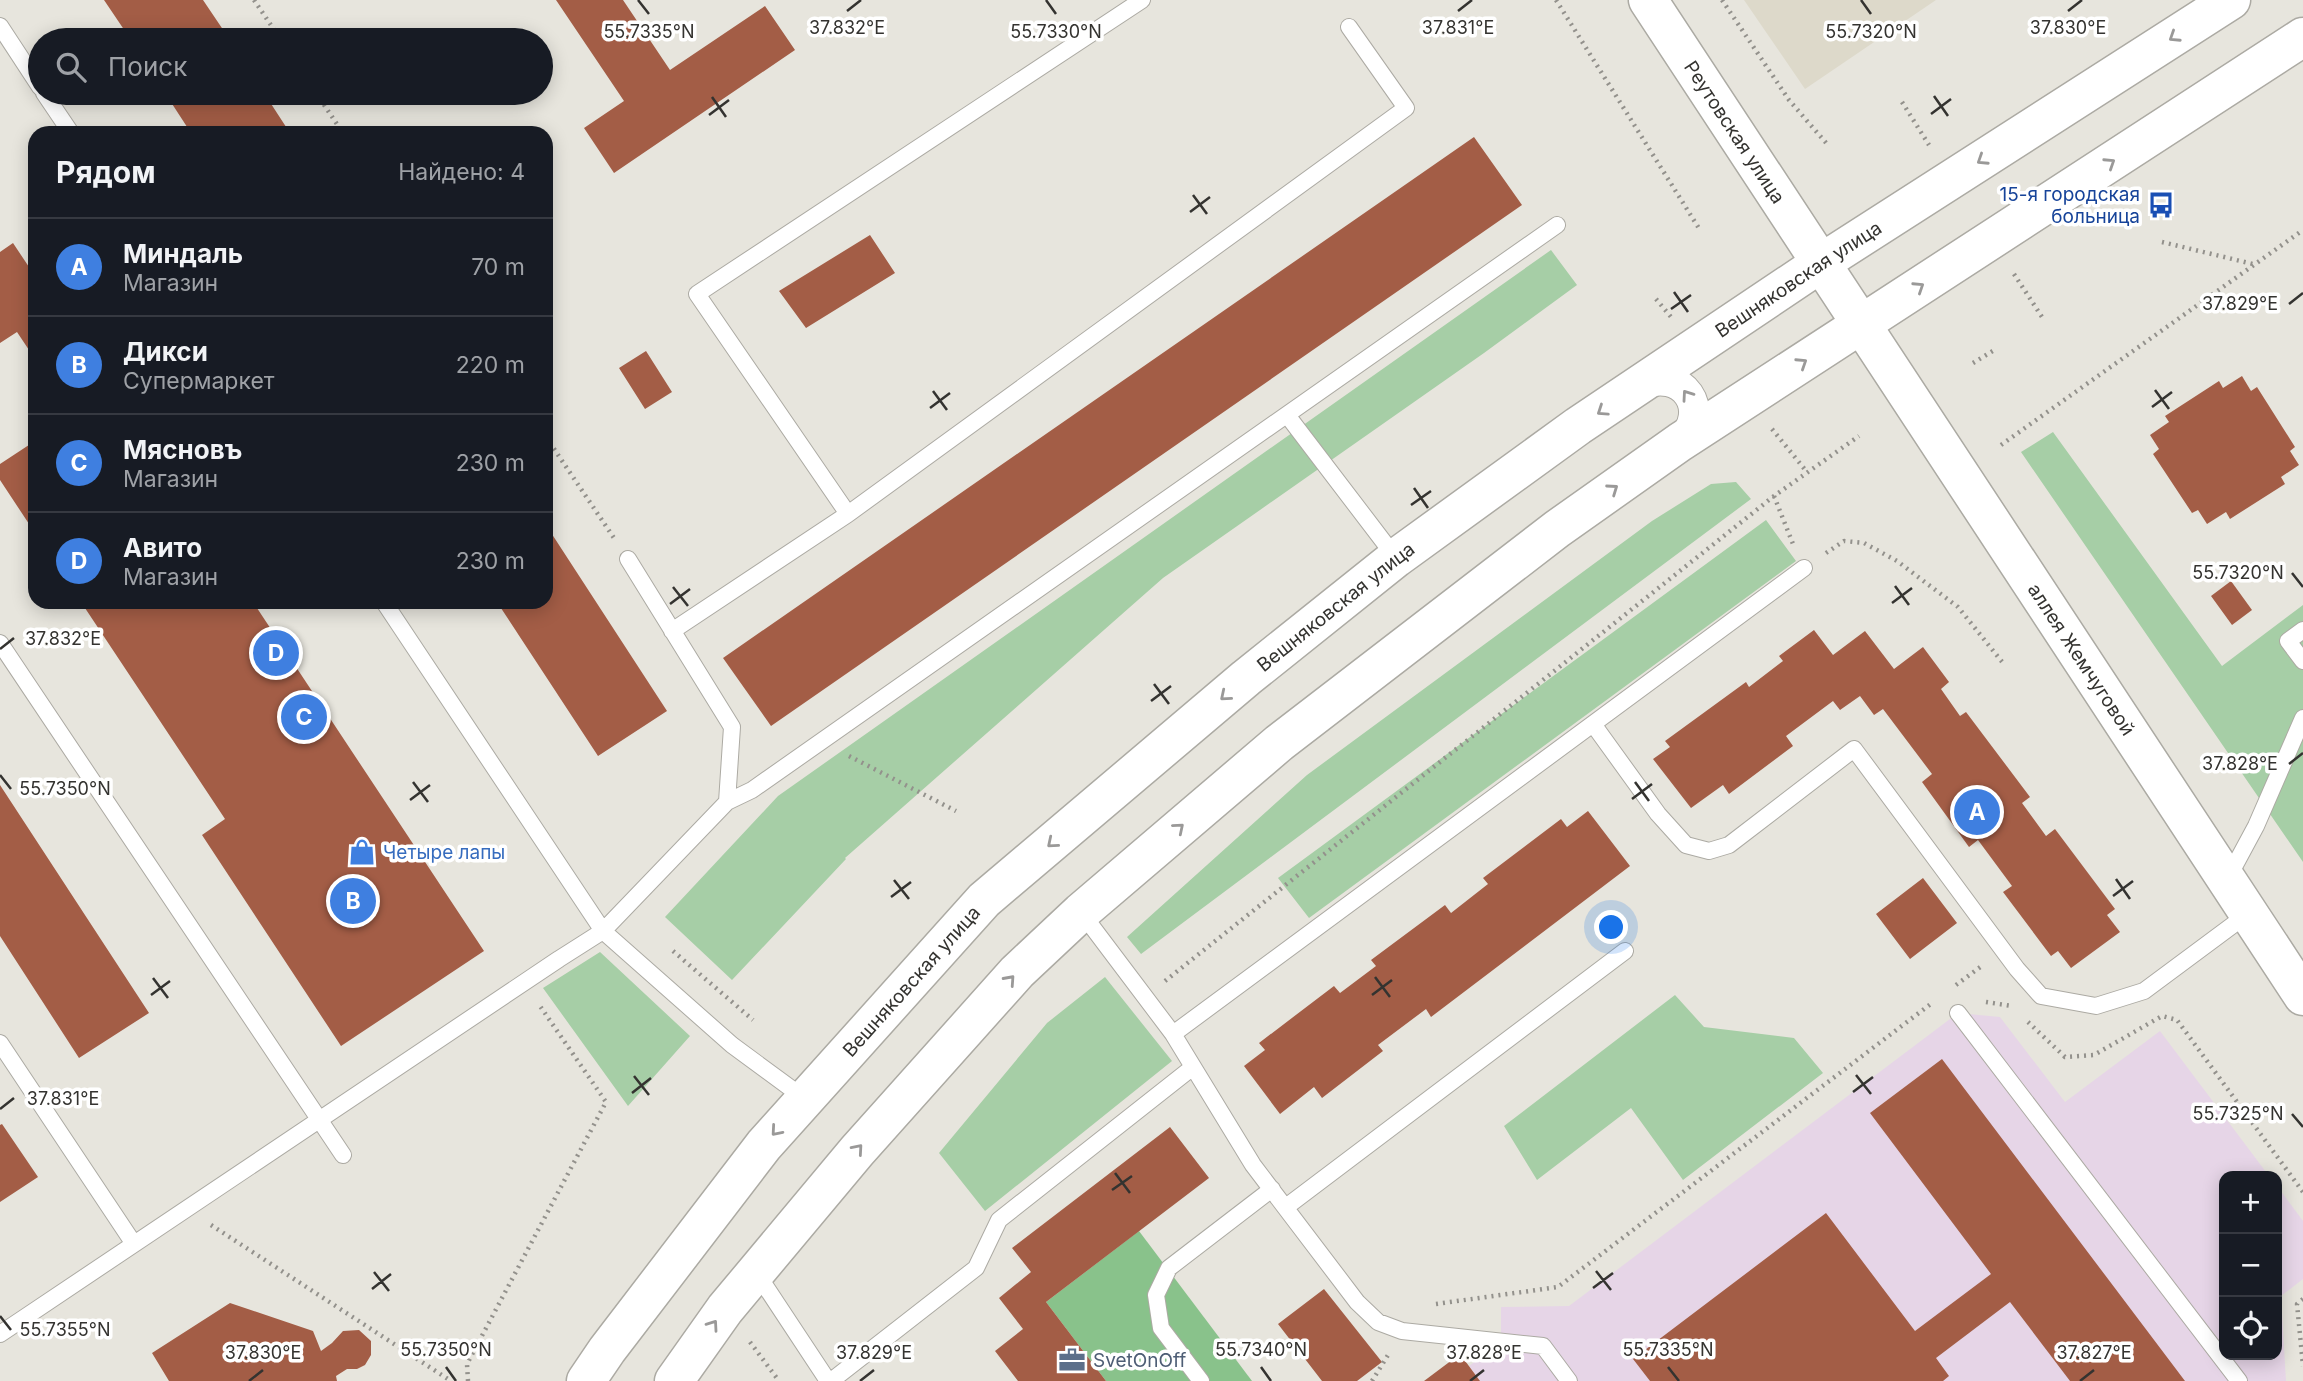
<!DOCTYPE html>
<html lang="ru">
<meta charset="utf-8">
<style>
body{margin:0;font-family:Inter,sans-serif;background:#242831;color:#f1f3f6}
.controls{position:absolute;right:21px;bottom:21px;display:grid;overflow:hidden;border-radius:14px;box-shadow:0 4px 18px #0003}
.controls button{width:63px;height:63px;display:grid;place-items:center;padding:0;border:0;border-bottom:2px solid #363941;background:#171b24;color:#f1f3f6;font:35px sans-serif}
.you{position:absolute;left:1612px;top:928px;width:24px;height:24px;margin:-18px;border:5px solid #fff;border-radius:50%;background:#1a73e8;box-shadow:0 0 0 10px #1a73e833}
.badge{display:grid;place-items:center;width:46px;height:46px;border-radius:50%;background:#9445b5;color:#fff;font-size:23px;font-weight:700}
.pin{position:absolute;translate:-50% -50%;border:4px solid #fff;box-shadow:0 2px 7px #0006}
.list{margin:0;padding:0;list-style:none}
h2{display:flex;justify-content:space-between;align-items:center;height:91px;margin:0;padding:0 28px;font-size:30px}
h2 small{font-size:23px;font-weight:400;color:#9ea1a6}
.list li{display:grid;grid-template-columns:46px 1fr auto;gap:21px;align-items:center;box-sizing:border-box;height:98px;padding:0 28px;border-top:2px solid #363941}
.list b{display:block;font-size:26px;white-space:nowrap}
.list p{margin:0;font-size:23px;white-space:nowrap;color:#9ea1a6}
.list em{font-size:23px;font-style:normal;color:#9ea1a6}
.icon{flex:none;width:38px;height:38px;fill:none;stroke:currentColor;stroke-width:2;stroke-linecap:round;stroke-linejoin:round}
.map{position:relative;flex:none;width:2303px;height:1381px;overflow:hidden}
.search{position:absolute;background:#171b24;box-shadow:0 4px 18px #0003;left:28px;top:28px;width:525px;height:77px;display:flex;align-items:center;gap:18px;box-sizing:border-box;padding:0 24px;border-radius:38px;color:#9ea1a6;font-size:26px}
.panel{position:absolute;background:#171b24;box-shadow:0 4px 18px #0003;left:28px;top:126px;width:525px;height:483px;border-radius:21px}
.map>svg:first-child{display:block}
</style>
<div class="map">
<svg width="2303" height="1381" viewBox="0 0 2303 1381">
<rect width="100%" height="100%" fill="#e7e5dd"/>
<path fill="#ddd9ca" d="M1744,0H1936L1805,89Z"/>
<path fill="#e6d5e7" d="M1958,1013L2000,1017L2065,1102L2160,1031L2269,1176H2224V1355H2277V1186L2303,1221V1279L2281,1296L2286,1381H1480L1469,1366L1501,1342V1307L1569,1306Z"/>
<path fill="#a6cea6" d="M1551,250L1577,285L1484,353L1163,578L845,858L846,859L732,980L665,917L778,796Z
M2053,432L2222,666L2303,605V862L2021,452Z
M1736,482L1751,499L1141,954L1127,937L1307,775L1652,521L1711,484Z
M1766,520L1796,561L1309,918L1278,878Z
M600,952L690,1036L628,1106L543,988Z
M1105,977L1172,1061L985,1211L939,1153L1047,1023Z
M1675,995L1704,1027L1794,1038L1823,1073L1683,1180L1631,1108L1537,1180L1504,1126Z"/>
<path fill="#89c28b" d="M1139,1231L1252,1381H1106L1046,1302Z"/>
<path fill="#a35d46" d="M104,0H203L230,40H131Z
M556,0H623L670,70L765,6L795,50L614,173L584,128L624,101Z
M165,93H264L290,133H191Z
M1474,137L1522,205L771,726L723,658Z
M870,235L895,273L806,328L779,291Z
M13,243L35,276V359L17,332L0,343V252Z
M646,351L672,392L645,409L619,368Z
M2242,376L2251,391L2257,387L2295,447L2290,451L2299,465L2281,477L2285,484L2230,519L2226,512L2207,524L2198,510L2192,513L2153,454L2159,449L2150,435L2169,422L2165,416L2219,381L2223,388Z
M35,441V533L0,480V464Z
M546,525L667,711L598,756L497,602H546Z
M2231,581L2252,610L2232,625L2211,596Z
M81,602H253L484,951L341,1046L202,835L225,819Z
M1814,630L1833,655L1865,631L1894,669L1923,647L1949,682L1941,689L1960,716L1966,712L2030,797L2022,803L2046,836L2055,829L2115,909L2107,915L2120,932L2071,968L2058,951L2051,956L2003,892L2012,886L1978,840L1969,847L1922,782L1932,774L1883,709L1874,715L1860,696L1840,710L1833,701L1786,736L1793,746L1729,794L1723,785L1691,808L1653,759L1670,747L1665,741L1746,682L1749,687L1783,661L1779,656Z
M0,785L149,1013L79,1058L0,936Z
M1588,811L1630,866L1431,1017L1426,1009L1378,1045L1383,1051L1322,1098L1314,1087L1280,1114L1244,1066L1265,1050L1259,1043L1334,986L1340,993L1376,966L1371,960L1445,905L1451,913L1488,884L1483,878L1561,819L1567,827Z
M1923,878L1957,923L1910,959L1876,914Z
M1942,1059L2185,1381H2070L2010,1302L1936,1358L1949,1376L1943,1381H1650L1633,1359L1826,1213L1915,1331L1991,1274L1870,1113Z
M2,1124L38,1177L0,1202V1125Z
M1170,1127L1209,1178L1046,1302L1106,1381H1018L995,1351L1023,1329L999,1298L1031,1272L1012,1248Z
M1324,1289L1382,1362L1357,1381H1322L1278,1324Z
M230,1303L313,1331L321,1351L332,1343L343,1331L359,1330L371,1341V1355L365,1365L357,1369H347L336,1376L337,1381H169L152,1353Z
M1460,1354L1480,1381H1424Z"/>
<g fill="none" stroke-linecap="round" stroke-linejoin="round">
<g stroke="#acaaa3" stroke-width="18">
<path id="service" d="M0,26L40,87
M44,93L71,133
M1287,415L1396,558
M848,514L1406,108L1349,27
M628,559L732,727L727,802
M384,602L603,931L732,1045L804,1098
M2303,630L2288,641L2303,661
M672,631L848,514L697,294L1142,0
M0,643L343,1155
M1593,724L1658,814L1686,845L1709,851L1729,845L1854,749L2017,969L2041,996L2096,1006L2144,991L2249,913
M2228,878L2256,826L2303,718
M1081,912L1173,1034L1253,1165L1357,1302L1378,1322L1402,1331L1543,1346L1569,1381
M1958,1013L2239,1381
M1173,1034L1804,568
M0,1043L134,1244
M1286,1207L1625,951
M756,1272L828,1381
M0,1334L559,959L603,931L727,802L752,790L1557,225
M831,1381L976,1268L999,1220L1193,1067
M1201,1381L1161,1328L1156,1295L1169,1268L1272,1189"/>
</g>
<g stroke="#acaaa3" stroke-width="32">
<path id="minor" d="M1640,385C1683,366 1713,410 1680,442"/>
</g>
<g stroke="#acaaa3" stroke-width="41">
<g id="tertiary">
<path id="s1" d="M1648,0L2303,996"/>
</g>
</g>
<g stroke="#acaaa3" stroke-width="41">
<g id="secondary">
<path id="s2" d="M586,1381L607,1350L764,1145L984,900L1246,678L1396,558L1578,426L1821,263L2231,0"/>
<path d="M674,1381L725,1309L857,1151L1017,972L1081,912L1279,743L1557,529L1680,442L2303,37"/>
</g>
</g>
<path stroke="#93918c" stroke-width="4.5" stroke-dasharray="2 5" stroke-linecap="butt" d="M254,0L281,40
M1556,0L1700,230
M1722,0L1789,100L1827,144
M316,93L343,133
M1902,102L1929,145
M2162,242L2253,264
M2014,274L2042,317
M1656,299L1671,317
M1973,363L1996,349
M1772,429L1807,472
M546,437L614,538
M2001,445L2303,230
M1774,496L1793,544
M1826,553L1844,541L1864,543L1897,561L1958,607L2003,663
M849,756L956,811
M673,951L753,1020
M1165,981L1774,496L1859,436
M1956,985L1983,965
M1986,1002L2012,1006
M2028,1022L2065,1057L2094,1055L2162,1016L2177,1020L2303,1192
M211,1225L451,1381
M2303,1299L2297,1304L2303,1366
M1436,1304L1558,1287L1932,1003
M750,1342L779,1381
M468,1381L467,1364L606,1102L540,1006
M1372,1381L1388,1355"/>
<use href="#service" stroke="#fff" stroke-width="16"/>
<use href="#minor" stroke="#fff" stroke-width="30"/>
<use href="#tertiary" stroke="#fff" stroke-width="38"/>
<use href="#secondary" stroke="#fff" stroke-width="38"/>
</g>
<defs><path id="oneway-chevron" d="M-2-3.5L2.5 0L-2 3.5" fill="none" stroke-width="1.6" stroke-linecap="round" stroke-linejoin="round" transform="scale(1.75)"/></defs>
<g stroke="#9a9998">
<use href="#oneway-chevron" transform="translate(2174 37) rotate(147)"/>
<use href="#oneway-chevron" transform="translate(1982 160) rotate(147)"/>
<use href="#oneway-chevron" transform="translate(2110 163) rotate(-33)"/>
<use href="#oneway-chevron" transform="translate(1919 287) rotate(-33)"/>
<use href="#oneway-chevron" transform="translate(1802 363) rotate(-33)"/>
<use href="#oneway-chevron" transform="translate(1687 395) rotate(-125)"/>
<use href="#oneway-chevron" transform="translate(1602 411) rotate(146)"/>
<use href="#oneway-chevron" transform="translate(1613 489) rotate(-35)"/>
<use href="#oneway-chevron" transform="translate(1225 696) rotate(140)"/>
<use href="#oneway-chevron" transform="translate(1179 828) rotate(-40)"/>
<use href="#oneway-chevron" transform="translate(1052 843) rotate(140)"/>
<use href="#oneway-chevron" transform="translate(1010 980) rotate(-48)"/>
<use href="#oneway-chevron" transform="translate(776 1131) rotate(131)"/>
<use href="#oneway-chevron" transform="translate(858 1149) rotate(-49)"/>
<use href="#oneway-chevron" transform="translate(713 1325) rotate(-55)"/>
</g>
<path fill="none" stroke="#343330" stroke-width="2.5" d="M638,0L649,14M1046,0L1056,14M1861,0L1871,14M847,11L861,0M1458,11L1472,0M2068,11L2082,0M1934,96L1948,116M712,97L726,117M1931,114L1951,99M709,115L729,100M1193,195L1207,214M1190,212L1210,197M1674,292L1688,312M2289,304L2303,293M1671,309L1691,295M2155,390L2169,409M933,391L947,410M2152,407L2172,392M930,408L950,393M1414,488L1428,508M1411,505L1431,491M2292,573L2303,587M1895,586L1909,605M673,587L688,606M1892,603L1912,588M670,604L690,589M0,649L14,638M1154,684L1169,704M1151,701L1171,686M2289,764L2303,753M0,775L11,789M413,782L428,802M1635,782L1649,801M1632,799L1652,784M410,800L430,785M2116,879L2130,899M894,880L909,899M2113,896L2133,881M891,897L911,882M1375,977L1390,997M153,978L168,998M151,995L170,981M1372,995L1392,980M1856,1075L1871,1094M634,1076L649,1095M1853,1092L1873,1077M632,1093L651,1078M0,1109L14,1098M2292,1114L2303,1127M1115,1173L1130,1193M1112,1190L1132,1176M1596,1271L1611,1290M374,1272L389,1291M1593,1288L1613,1273M372,1289L391,1274M0,1316L11,1330M446,1367L456,1381M1261,1367L1271,1381M1668,1367L1679,1381M249,1381L263,1370M860,1381L874,1370M1470,1381L1484,1370M2080,1381L2094,1370"/>
<defs>
<g id="bus-bare" transform="scale(2.1)"><path d="M-5-6H5V4H4V6H2V4H-2V6H-4V4H-5ZM-3.5-4V0h7V-4ZM-3.5 1.2v1.5H-2V1.2ZM2 1.2v1.5H3.5V1.2Z" fill="#1a4fb4" stroke="#fff" stroke-width="2.5" paint-order="stroke"/></g>
<g id="shop-bare" transform="scale(2.1)"><path d="M-5-2.5h2.3a2.7 3.5 0 0 1 5.4 0H5L5.5 6h-11ZM-1.5-2.5h3a1.5 2.3 0 0 0-3 0Z" fill="#3f7fe0" stroke="#fff" stroke-width="2.5" paint-order="stroke"/></g>
<g id="office-bare" transform="scale(2.1)"><path d="M-6-3h4V-5.5h4V-3h4V5H-6ZM-1-4.5V-3h2v-1.5ZM-6 0V1H6V0Z" fill="#5c6f8a" stroke="#fff" stroke-width="2.5" paint-order="stroke"/></g>
</defs>
<g fill-rule="evenodd">
<use href="#bus-bare" x="2161" y="205"/>
<use href="#shop-bare" x="362" y="852"/>
<use href="#office-bare" x="1072" y="1360"/>
</g>
<g text-anchor="middle" dominant-baseline="central" stroke-width="7" stroke-linejoin="round" paint-order="stroke">
<g font-size="19" fill="#343330" stroke="#fff">
<text stroke="none"><textPath href="#s1" startOffset="158">Реутовская улица</textPath></text>
<text stroke="none"><textPath href="#s2" startOffset="1650">Вешняковская улица</textPath></text>
<text stroke="none"><textPath href="#s2" startOffset="1083">Вешняковская улица</textPath></text>
<text stroke="none"><textPath href="#s1" startOffset="789">аллея Жемчуговой</textPath></text>
<text stroke="none"><textPath href="#s2" startOffset="516">Вешняковская улица</textPath></text>
</g>
<g font-size="19" fill="#164399" stroke="#fff" text-anchor="end">
<text x="2140" y="194">15-я городская<tspan x="2140" dy="22">больница</tspan></text>
</g>
<g font-size="19" fill="#366cbe" stroke="#fff" text-anchor="start">
<text x="383" y="852">Четыре лапы</text>
</g>
<g font-size="19" fill="#4e5e75" stroke="#fff" text-anchor="start">
<text x="1093" y="1360">SvetOnOff</text>
</g>
</g>
<g font-size="18" text-anchor="middle" fill="#343330" stroke="#fff" stroke-width="7" stroke-linejoin="round" paint-order="stroke">
<text x="847" y="34">37.832°E</text>
<text x="1458" y="34">37.831°E</text>
<text x="2068" y="34">37.830°E</text>
<text x="649" y="38">55.7335°N</text>
<text x="1056" y="38">55.7330°N</text>
<text x="1871" y="38">55.7320°N</text>
<text x="2240" y="310">37.829°E</text>
<text x="2238" y="579">55.7320°N</text>
<text x="63" y="645">37.832°E</text>
<text x="2240" y="770">37.828°E</text>
<text x="65" y="795">55.7350°N</text>
<text x="63" y="1105">37.831°E</text>
<text x="2238" y="1120">55.7325°N</text>
<text x="65" y="1336">55.7355°N</text>
<text x="446" y="1356">55.7350°N</text>
<text x="1261" y="1356">55.7340°N</text>
<text x="1668" y="1356">55.7335°N</text>
<text x="263" y="1359">37.830°E</text>
<text x="874" y="1359">37.829°E</text>
<text x="1484" y="1359">37.828°E</text>
<text x="2094" y="1359">37.827°E</text>
</g>
</svg>
<div class="controls">
<button>+</button>
<button>−</button>
<button><svg class="icon" aria-label="locate" viewBox="0 0 24 24"><circle cx="12" cy="12" r="6"/><path d="M12 2v4M12 18v4M2 12h4M18 12h4"/></svg></button>
</div>
<div class="you"></div>
<div class="pin badge" style="left:1977px;top:812px;background:#3f7fe0">A</div>
<div class="pin badge" style="left:353px;top:901px;background:#3f7fe0">B</div>
<div class="pin badge" style="left:304px;top:717px;background:#3f7fe0">C</div>
<div class="pin badge" style="left:276px;top:653px;background:#3f7fe0">D</div>
<div class="search"><svg class="icon" aria-label="search" viewBox="0 0 24 24"><circle cx="10" cy="10" r="6"/><path d="M15 15l6 6"/></svg>Поиск</div>
<section class="panel">
<h2>Рядом<small>Найдено: 4</small></h2>
<ul class="list">
<li><span class="badge" style="background:#3f7fe0">A</span><div><b>Миндаль</b><p>Магазин</p></div><em>70 m</em></li>
<li><span class="badge" style="background:#3f7fe0">B</span><div><b>Дикси</b><p>Супермаркет</p></div><em>220 m</em></li>
<li><span class="badge" style="background:#3f7fe0">C</span><div><b>Мясновъ</b><p>Магазин</p></div><em>230 m</em></li>
<li><span class="badge" style="background:#3f7fe0">D</span><div><b>Авито</b><p>Магазин</p></div><em>230 m</em></li>
</ul>
</section>
</div>
